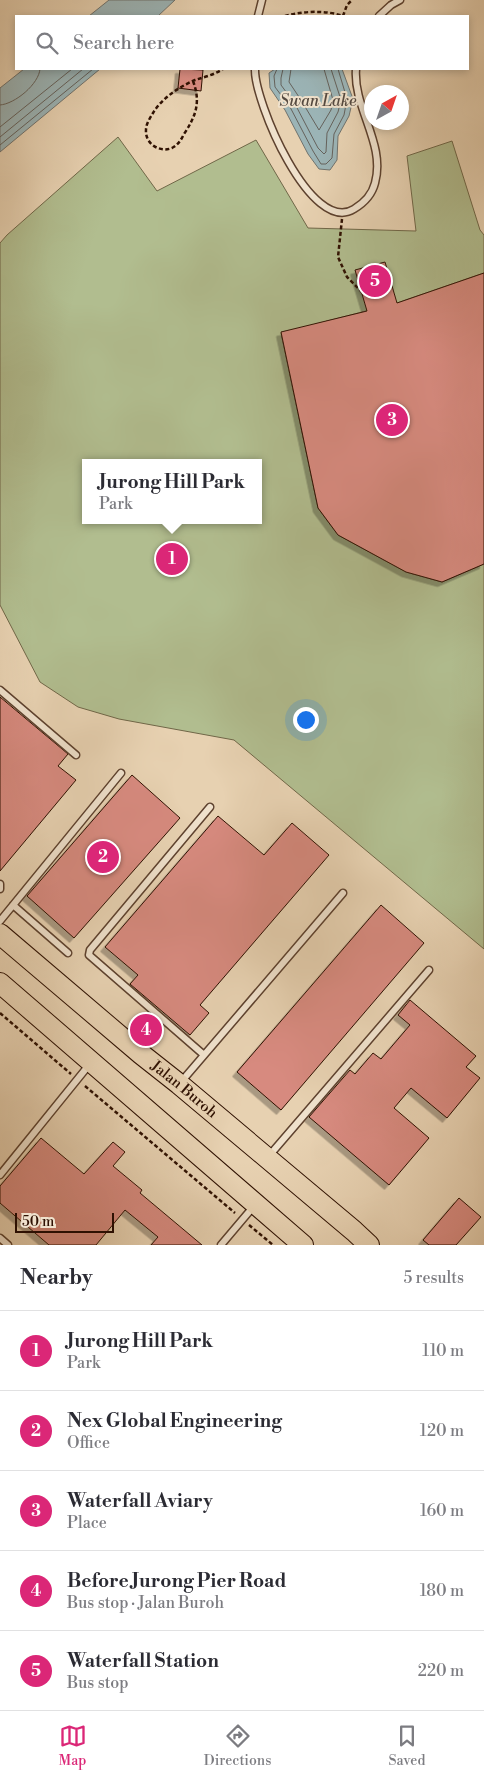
<!DOCTYPE html>
<meta charset="utf-8">
<style>
body{margin:0;font-family:"Libre Bodoni",serif;background:#f2f2f3;color:#2b2b33}
.compass{position:absolute;left:364px;top:85px;width:45px;height:45px;border-radius:50%;background:#fff;box-shadow:0 2px 8px #0003;rotate:40deg}
.scale{position:absolute;left:15px;bottom:12px;width:99px;box-sizing:border-box;padding-left:5px;border:2px solid #2f1102;border-top:0;font-size:14px;line-height:18px;white-space:nowrap;color:#2f1102;-webkit-text-stroke:4px #efe1cc;paint-order:stroke}
.you{position:absolute;left:305px;top:719px;width:18px;height:18px;margin:-12px;border:4px solid #fff;border-radius:50%;background:#1a73e8;box-shadow:0 0 0 8px #1a73e833}
.badge{display:grid;place-items:center;width:32px;height:32px;border-radius:50%;background:#db2777;color:#fff;font-size:16px;font-weight:700}
.pin{position:absolute;translate:-50% -50%;border:2px solid #fff;box-shadow:0 1px 5px #0006}
.popup{position:absolute;left:82px;top:459px;width:180px;height:65px;box-sizing:border-box;display:grid;place-content:center;border-radius:0px;background:#fff;filter:drop-shadow(0 1px 4px #0005);font-size:16px;white-space:nowrap;color:#7c7c81}
.popup b{font-size:19px;color:#2b2b33}
.popup::after{content:'';position:absolute;left:50%;top:100%;margin-left:-10px;border:10px solid transparent;border-top-color:#fff}
.list{margin:0;padding:0;list-style:none}
h2{display:flex;justify-content:space-between;align-items:center;height:65px;margin:0;padding:0 20px;font-size:21px}
h2 small{font-size:16px;font-weight:400;color:#7c7c81}
.list li{display:grid;grid-template-columns:32px 1fr auto;gap:15px;align-items:center;box-sizing:border-box;height:80px;padding:0 20px;border-top:1px solid #e1e1e2}
.list b{display:block;font-size:19px;white-space:nowrap}
.list p{margin:0;font-size:16px;white-space:nowrap;color:#7c7c81}
.list em{font-size:16px;font-style:normal;color:#7c7c81}
.icon{flex:none;width:28px;height:28px;fill:none;stroke:currentColor;stroke-width:2;stroke-linecap:round;stroke-linejoin:round}
.map{position:relative;flex:none;width:484px;height:1245px;overflow:hidden}
.search{position:absolute;background:#fff;box-shadow:0 2px 8px #0003;left:15px;right:15px;top:15px;height:55px;display:flex;align-items:center;gap:12px;box-sizing:border-box;padding:0 18px;border-radius:0px;color:#7c7c81;font-size:19px}
.sheet{height:465px;background:#fff}
nav{display:flex;justify-content:space-around;align-items:center;box-sizing:border-box;height:70px;border-top:1px solid #e1e1e2;background:#fff;font-size:14px;color:#7c7c81}
nav a{display:grid;justify-items:center;gap:2px}
nav .on{color:#db2777}
.map>svg:first-child{display:block}
</style>
<div class="map">
<svg width="484" height="1245" viewBox="0 0 484 1245">
<defs>
<filter id="shadow"><feDropShadow dx="-4.5" dy="4.5" stdDeviation="0" flood-color="#0004"/></filter>
</defs>
<rect width="100%" height="100%" fill="#e7d1b1"/>
<filter id="stains"><feTurbulence type="fractalNoise" baseFrequency=".004" numOctaves="4"/><feColorMatrix values="0 0 0 0 .2 0 0 0 0 .09 0 0 0 0 .02 0 0 0 .5 -.17"/></filter>
<radialGradient id="worn" r=".72"><stop offset=".6" stop-color="#630" stop-opacity="0"/><stop offset="1" stop-color="#630" stop-opacity=".3"/></radialGradient>
<path fill="#b1bd8f" stroke="#706748" fill-rule="evenodd" d="M118,137L157,191L256,140L308,228L416,231L407,156L452,141L480,230L484,235V273L397,303L281,333L318,508L338,535L406,572L442,582L484,564V949L234,740L119,719L78,707L40,682L0,605V243L7,235ZM86,463H258V520H86Z"/>
<path fill="#9bb4b6" stroke="#70736e" d="M109,0H175L158,16H89Z
M24,69H100L0,152V88Z
M275,69H342L353,99L349,116L338,136L337,160L330,170L319,169L308,154L285,110L270,88L269,73Z"/>
<g fill="none" stroke-linecap="round" stroke-linejoin="round">
<path stroke="#65625c" stroke-width="1" d="M277,69L274,76L275,87L290,107L313,151L321,164H326L332,158L334,134L344,115L347,99L338,69
M283,69L281,78V85L295,104L318,148L324,154L326,152L327,133L338,112L341,100L331,69
M291,69L289,82L301,100L319,130L331,110L333,100L324,69
M0,105C15,104 39,84 40,69
M0,127L72,69
M0,137L83,69
M0,145L93,69"/>
</g>
<path fill="#d78a7f" stroke="#2f1102" filter="url(#shadow)" d="M180,69L203,70L201,91L178,88Z
M385,262L397,303L484,273V564L442,582L406,572L338,535L318,508L281,332L367,311L355,270Z
M0,697L68,754L58,766L76,780L0,871Z
M132,775L180,818L74,938L27,896Z
M218,816L264,855L292,823L329,855L200,1005L209,1013L190,1035L130,984L138,975L105,947Z
M381,905L424,943L281,1110L237,1072Z
M410,1000L476,1056L466,1067L480,1078L447,1118L411,1088L394,1108L429,1138L389,1185L309,1117L350,1070L355,1074L373,1053L381,1059L410,1025L398,1015Z
M41,1138L84,1174L113,1142L125,1152L113,1166L142,1190L140,1193L202,1245H151L158,1237L125,1210L96,1245H49L0,1203V1186Z
M459,1198L481,1217L456,1245H429L423,1240Z"/>
<g fill="none" stroke-linecap="round" stroke-linejoin="round">
<g stroke="#5d412e" stroke-width="9">
<path id="lane" d="M258,16L262,0
M379,16L391,5L400,0
M255,69C254,101 311,236 354,209C364,203 372,195 375,183C386,144 353,108 356,69
M0,690L76,755
M0,884V889
M13,905L68,953
M0,921L121,773
M204,1055L89,955L90,950L210,807
M181,1082L343,893
M268,1157L429,970
M0,1175L89,1065
M0,1238L8,1245
M221,1245L254,1206"/>
</g>
<g stroke="#2f1102" stroke-width="22">
<g id="primary">
<path id="s1" d="M0,934L141,1054L179,1084L354,1231L369,1245"/>
<path d="M0,983L303,1245"/>
</g>
</g>
<path stroke="#2f1102" stroke-width="2.5" stroke-dasharray="4 2.5" stroke-linecap="butt" d="M285,16C303,11 326,10 343,16
M343,16L347,5L352,0
M193,81C201,102 196,116 184,134C181,140 178,145 172,148C160,153 145,144 146,130C146,124 150,118 153,113C162,98 179,87 195,80C204,77 214,75 223,69
M342,219L338,257L347,277L362,292
M0,1013L71,1074
M85,1086L235,1213
M249,1225L273,1245"/>
<use href="#lane" stroke="#efe1cc" stroke-width="6"/>
<use href="#primary" stroke="#e7d1b1" stroke-width="20"/>
</g>
<g text-anchor="middle" dominant-baseline="central" stroke-width="4" stroke-linejoin="round" paint-order="stroke">
<g font-size="15" fill="#2f1102" stroke="#efe1cc">
<text stroke="none"><textPath href="#s1" startOffset="241">Jalan Buroh</textPath></text>
</g>
<g font-size="16" font-style="italic" fill="#554a41" stroke="#efe1cc">
<text x="318" y="101">Swan Lake</text>
</g>
</g>
<rect width="100%" height="100%" filter="url(#stains)"/>
<rect width="100%" height="100%" fill="url(#worn)"/>
</svg>
<svg class="compass" viewBox="-18 -18 36 36"><path d="M0-13l5 13h-10z" fill="#e53935"/><path d="M0 13l5-13h-10z" fill="#7c7c81"/></svg>
<div class="scale">50 m</div>
<div class="you"></div>
<div class="pin badge" style="left:172px;top:559px">1</div>
<div class="popup"><b>Jurong Hill Park</b>Park</div>
<div class="pin badge" style="left:103px;top:857px">2</div>
<div class="pin badge" style="left:392px;top:420px">3</div>
<div class="pin badge" style="left:146px;top:1030px">4</div>
<div class="pin badge" style="left:375px;top:281px">5</div>
<div class="search"><svg class="icon" aria-label="search" viewBox="0 0 24 24"><circle cx="10" cy="10" r="6"/><path d="M15 15l6 6"/></svg>Search here</div>
</div>
<section class="sheet">
<h2>Nearby<small>5 results</small></h2>
<ul class="list">
<li><span class="badge">1</span><div><b>Jurong Hill Park</b><p>Park</p></div><em>110 m</em></li>
<li><span class="badge">2</span><div><b>Nex Global Engineering</b><p>Office</p></div><em>120 m</em></li>
<li><span class="badge">3</span><div><b>Waterfall Aviary</b><p>Place</p></div><em>160 m</em></li>
<li><span class="badge">4</span><div><b>Before Jurong Pier Road</b><p>Bus stop · Jalan Buroh</p></div><em>180 m</em></li>
<li><span class="badge">5</span><div><b>Waterfall Station</b><p>Bus stop</p></div><em>220 m</em></li>
</ul>
</section>
<nav>
<a class="on"><svg class="icon" aria-label="map" viewBox="0 0 24 24"><path d="M3 6l6-2 6 2 6-2v14l-6 2-6-2-6 2zM9 4v14M15 6v14"/></svg>Map</a>
<a><svg class="icon" aria-label="directions" viewBox="0 0 24 24"><path d="M12 3l9 9-9 9-9-9zM9 14v-3h6M13 9l2 2-2 2"/></svg>Directions</a>
<a><svg class="icon" aria-label="saved" viewBox="0 0 24 24"><path d="M7 4h10v16l-5-4-5 4z"/></svg>Saved</a>
</nav>
